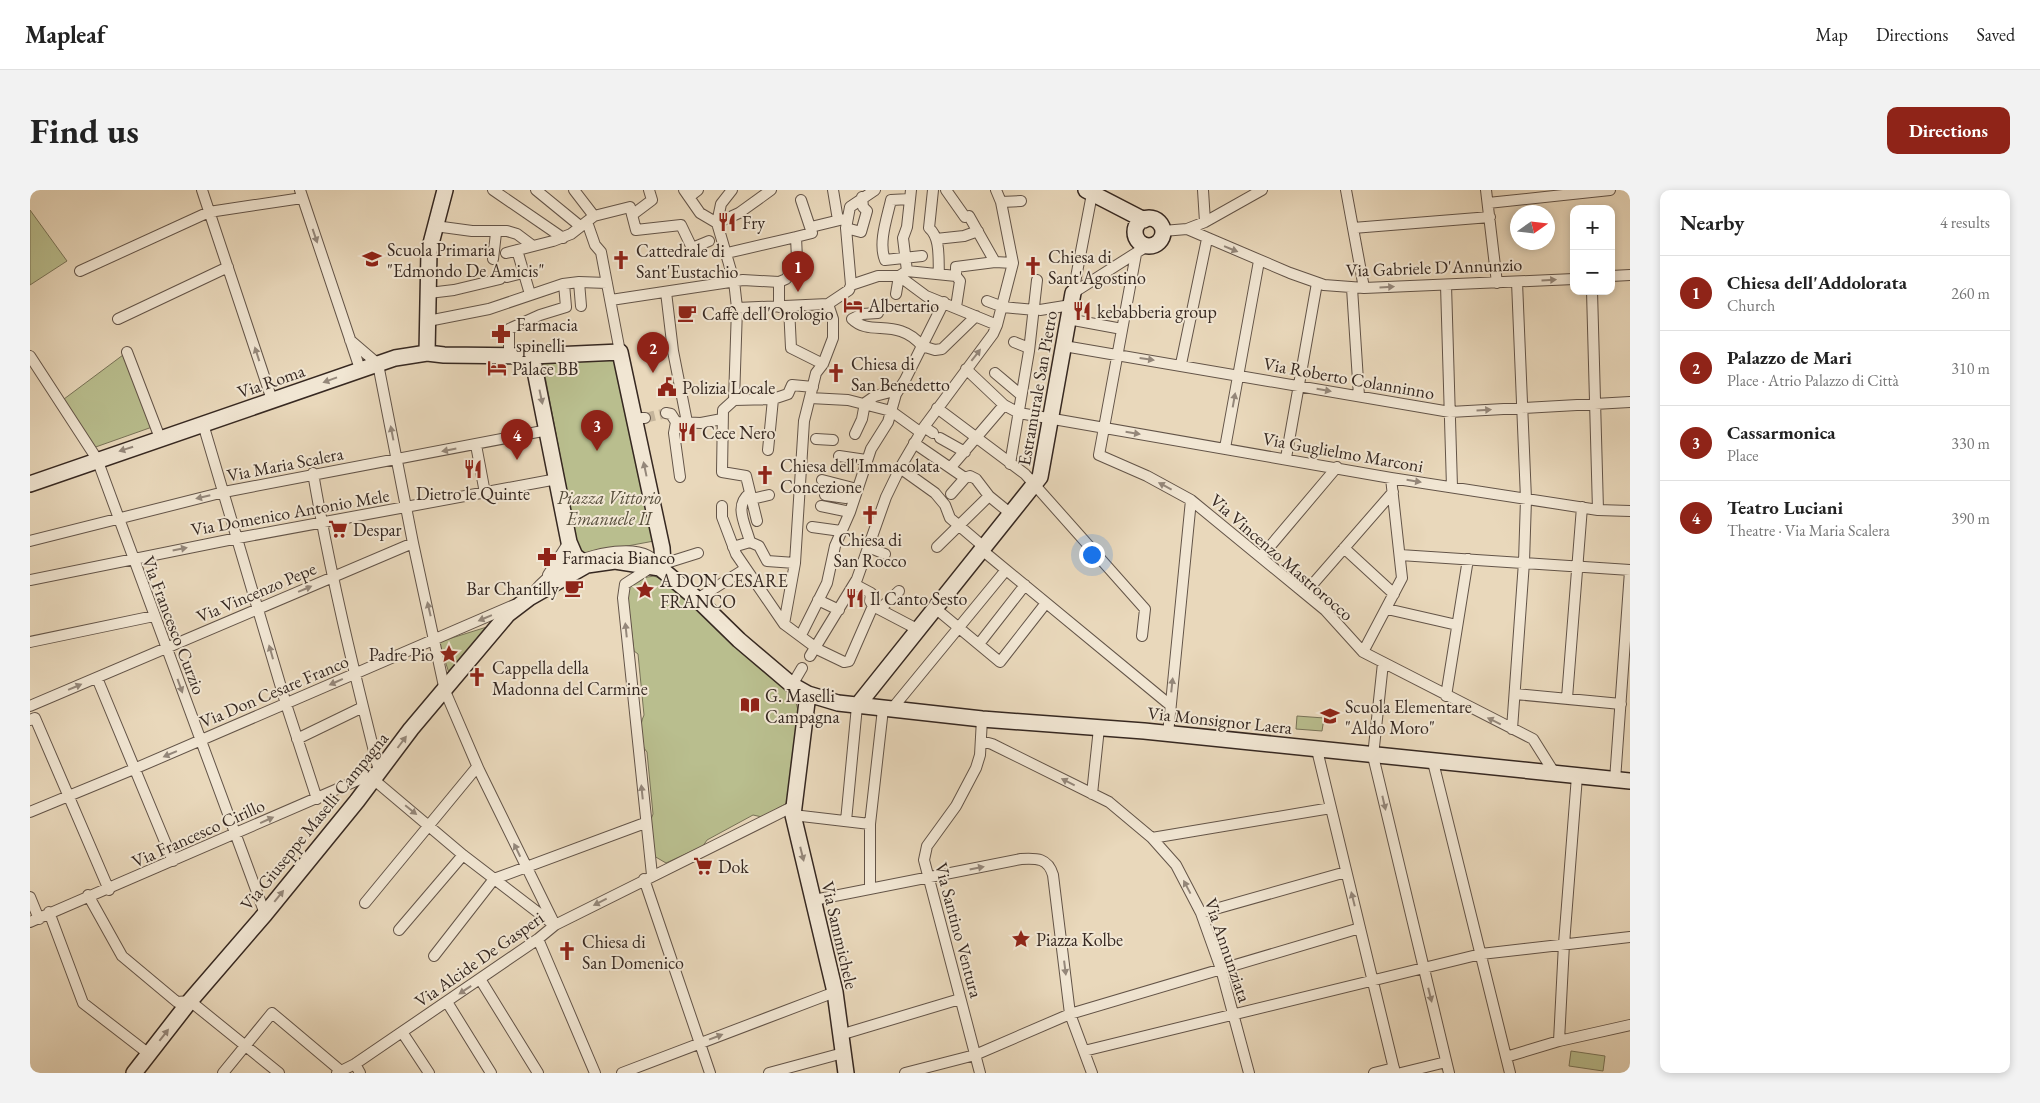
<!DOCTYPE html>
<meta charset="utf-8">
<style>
body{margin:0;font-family:"EB Garamond",serif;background:#f2f2f2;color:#222}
.controls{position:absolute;right:15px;top:15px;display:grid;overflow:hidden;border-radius:10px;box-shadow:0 2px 8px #0003}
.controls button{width:45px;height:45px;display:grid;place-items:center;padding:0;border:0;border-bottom:1px solid #e0e0e0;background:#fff;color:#222;font:25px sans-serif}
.compass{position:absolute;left:1480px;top:15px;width:45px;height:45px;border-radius:50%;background:#fff;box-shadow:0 2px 8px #0003;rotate:76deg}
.you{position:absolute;left:1061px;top:364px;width:18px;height:18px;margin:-12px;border:4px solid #fff;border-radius:50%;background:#1a73e8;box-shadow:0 0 0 8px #1a73e833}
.badge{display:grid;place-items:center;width:32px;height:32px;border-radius:50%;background:#8f2418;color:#fff;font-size:16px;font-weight:700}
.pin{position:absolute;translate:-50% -41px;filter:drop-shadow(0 1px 2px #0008)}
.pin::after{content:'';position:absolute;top:26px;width:18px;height:15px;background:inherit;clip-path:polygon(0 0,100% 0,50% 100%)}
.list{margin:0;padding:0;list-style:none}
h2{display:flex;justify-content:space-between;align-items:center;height:65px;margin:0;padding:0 20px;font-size:21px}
h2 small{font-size:16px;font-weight:400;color:#767676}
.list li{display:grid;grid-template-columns:32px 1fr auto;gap:15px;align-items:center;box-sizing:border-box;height:75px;padding:0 20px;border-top:1px solid #e0e0e0}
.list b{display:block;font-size:19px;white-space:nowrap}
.list p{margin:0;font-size:16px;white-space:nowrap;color:#767676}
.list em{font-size:16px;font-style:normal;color:#767676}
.map{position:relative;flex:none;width:1600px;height:883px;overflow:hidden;border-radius:10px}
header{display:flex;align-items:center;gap:30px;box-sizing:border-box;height:70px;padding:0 25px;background:#fff;border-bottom:1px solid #e0e0e0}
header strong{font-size:24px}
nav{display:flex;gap:28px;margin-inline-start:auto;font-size:18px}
.intro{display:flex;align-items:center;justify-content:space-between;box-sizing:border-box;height:120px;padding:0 30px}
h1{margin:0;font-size:35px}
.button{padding:12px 22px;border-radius:10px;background:#8f2418;color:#fff;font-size:18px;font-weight:700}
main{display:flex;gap:30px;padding:0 30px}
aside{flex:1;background:#fff;border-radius:10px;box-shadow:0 2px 8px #0003}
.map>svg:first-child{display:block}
</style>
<header>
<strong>Mapleaf</strong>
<nav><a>Map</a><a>Directions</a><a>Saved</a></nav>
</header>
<div class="intro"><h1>Find us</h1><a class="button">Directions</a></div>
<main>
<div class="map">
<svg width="1600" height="883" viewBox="0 0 1600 883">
<rect width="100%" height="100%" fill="#e9d8bb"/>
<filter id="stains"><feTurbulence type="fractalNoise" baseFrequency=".004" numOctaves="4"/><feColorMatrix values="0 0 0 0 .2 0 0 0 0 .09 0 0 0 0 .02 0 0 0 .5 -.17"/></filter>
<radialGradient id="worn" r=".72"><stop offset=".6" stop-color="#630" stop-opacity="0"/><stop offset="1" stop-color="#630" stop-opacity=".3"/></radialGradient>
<path fill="#b9be8e" stroke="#787358" d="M0,20L37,71L0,95Z
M97,162L125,236L60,259L30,212Z
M586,168L624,351L549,365L512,170Z
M624,386L638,392L758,496L764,505L769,524L757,613L732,627L723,625L677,650L673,656L636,673L624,666L620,632L623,624L617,562C609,554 609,535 614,525L608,464L604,461L597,403L600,393L612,388Z
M460,436L419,483L409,452Z
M1267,526L1294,528L1292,541L1266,539Z
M1541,861L1575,866L1573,881L1539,876Z"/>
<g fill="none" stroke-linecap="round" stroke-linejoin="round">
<path stroke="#c5b59c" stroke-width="10" stroke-dasharray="10 5" stroke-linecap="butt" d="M615,228L636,223"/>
<g stroke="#635448" stroke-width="12">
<path id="street" d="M172,0L242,210
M270,0L330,179
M463,0L533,48
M506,0L550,36
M544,0L564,26
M654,0L670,23L687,33
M803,0L808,30
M903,0L899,38C911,48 908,70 909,84
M916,0L935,27L939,26L965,72
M1173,0L1175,32
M1316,0L1334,98
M1456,0L1467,93
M659,7L668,0
M880,9L861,10C857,28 848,53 855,70L892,66
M971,12L991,11
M1458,13L1580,0
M602,25L622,10L619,0
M557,32L565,55L571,62L590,162
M687,33L704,91L707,118L704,210
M687,33L709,23L741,0
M687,33L691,14L702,0
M405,36L442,41H477L487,44L503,56
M781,37L818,28
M816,38L831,42L837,21L833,17L832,7
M1323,38L1460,27
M1157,39L1260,83L1294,95L1334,98L1544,89
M1133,41L1157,39L1175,32L1232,0
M906,49L934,46L948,41
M487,60L500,104
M476,63L523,51L541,44L564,26L600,17L606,40L651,35L662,58L679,51
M697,63L766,47
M1106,64L1069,265L1117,286L1161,310L1295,420L1333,462L1503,549L1525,584
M463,69L466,43
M50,81L179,22L272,8
M877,81L873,48L877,37L881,0
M1581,86L1600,85
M477,87L493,83
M549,92L551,116
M749,92V117
M821,95L848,86H869L896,106L967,135
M1416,95L1422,297
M1322,98L1329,206
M1562,101L1568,320
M636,102L643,161L657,232
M399,103L424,100L470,89
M1043,103L1062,4
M1043,103L1117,56
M866,104L869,86L877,81L926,86V77L965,72L983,73
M581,110L713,90L749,92L756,89L759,85L758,74L767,69L766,47L782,43L771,10
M957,111L973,117L1005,120
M798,114L819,100L821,95L816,38L820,17L845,0
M759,117L761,158L793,174
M926,117L930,91L926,86
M707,118L798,114
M1010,120L1041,115
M88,129L198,77
M822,129C840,147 868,127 892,156
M822,129L832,124L848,123
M1038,129L1092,139
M398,131L459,119L533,94L549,92L577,93
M320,150L348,174L383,353L415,501L449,580L525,735
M984,152L999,158
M892,156L905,160L912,159L946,126
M1034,156L1420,222L1600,212
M97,162L130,248
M0,166L67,269L235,724
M479,167V139L510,125L536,117L534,94
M1151,174L1177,49
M936,179L974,215L989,223L1361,288L1568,320L1600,321
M965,183L991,205
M780,208L818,210L861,221L890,242
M704,210L693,220L692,282L716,286L727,331
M704,210L743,209L758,204L762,195L783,197
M907,218L995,284L1115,419L1112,446
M636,223L641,224L646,232L671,233L692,229
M612,228H615
M646,232L644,243L650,287
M173,234L256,514L287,609
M894,237L903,243
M825,244L832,229L835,213L845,206L868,200
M910,248L935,262
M786,249L803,250
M884,253L935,288L940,286L946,289L959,306L981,324
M446,255L455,303
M1195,258L1229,71
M738,260L743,209
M809,266L836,270
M1256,268L1287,93
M980,274L999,161L1007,90
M921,277L974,215
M870,278L905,303L915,315L920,328L954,357
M792,290L827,299
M921,304L935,288
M795,305L816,308
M722,309L739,305
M692,316V327L706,364L754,434L789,460L814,472L819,471L843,416
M791,316L820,322
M782,337L811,341
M0,351L194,302L518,240
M720,352L729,356L737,371L765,373
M703,357L720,352C716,335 703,316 720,303
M838,357L855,364
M907,357L959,306
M1314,358L1364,404
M952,360L1140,515
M1370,365L1600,380
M1231,367L1307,277
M633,374L668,363
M620,378L595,394L593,408L622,685
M518,385L539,352
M0,390L208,348L527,289
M824,394L841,403L840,411L843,416L887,439
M504,402C512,391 522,384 534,377C557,365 616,348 630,378
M1275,403L1363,302
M667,409L715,379
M788,410L809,420
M905,418L970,472L1016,413
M850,419L869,401
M1357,419L1427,435
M754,434L765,373L774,231L786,183L793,174L803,148V129L798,114
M771,445L797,393L805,356L820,322L841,259L858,232L866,204L875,190L914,112
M0,452L124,426
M949,454L995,395
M1333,462L1372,388L1361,288
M780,466L827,389L856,307L870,278L894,237L963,144L967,135L983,73L971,12L966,0
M1353,473L1343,566L1419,883
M67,488L143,671
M762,495L772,478
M1485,504L1591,514
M1416,506L1438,369
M1537,508L1552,317
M0,516L383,353
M861,520L976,380
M0,530L5,528L79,700
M1482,539L1494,372L1496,309L1487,92
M1138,544L1161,310
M267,549L333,517
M951,551L962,554L1079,612L1122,648L1146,675L1171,723L1191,779L1219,883
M1287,560L1365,883
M1403,572L1480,883
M343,589L433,665L523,734
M1585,590L1600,381
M1062,604L1069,538
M0,622L104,579L484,415
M763,625L840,634
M816,631L827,516
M1122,648L1301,618
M614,689L680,883
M840,699V634L853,519
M58,705L92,766L147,812L160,811L249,883
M0,707L9,729
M784,710L991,669C1007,668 1018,668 1023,685L1040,824L1062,883
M335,713L447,577
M19,722L53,813L119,864
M1171,723L1316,682
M0,732L349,581C324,482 300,383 283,283
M369,740L433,665
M508,749L565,883
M404,766L464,689L615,633
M450,789L508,883
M417,812L461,883
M372,842L399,883
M810,845L930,809
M1529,851L1534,754L1547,586
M1054,861L1451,764L1600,747
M1476,867L1529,851L1600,835
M325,874L330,883
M193,883L242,823L311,881
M307,883L325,874L508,749L525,735L764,616
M592,883L805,802
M739,883L813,863
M875,883L945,865L1040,824L1330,738
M950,883L894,670L897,656L926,616L946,578L950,565L952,529
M1344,883L1364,878
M1371,883L1416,872"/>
</g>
<g stroke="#362821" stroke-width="18">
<path id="secondary" d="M1056,0L1114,30
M1105 42a14 14 0 1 1 28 0a14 14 0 1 1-28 0Z
M397,163L399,61L415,0
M0,294L365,168L397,163L414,165L502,166
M557,375L545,366L539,352L502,166L590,162L632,358L633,374L630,378
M630,378L667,409L709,450L762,495L778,504L808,513L952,529L1114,541L1600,591
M778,504L763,625L805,802L816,883
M827,516L1010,287L1043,103
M104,883L160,811L235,724L327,611L381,539L478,424L499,408L557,375L585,371L630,378"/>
</g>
<use href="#street" stroke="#f1e6d3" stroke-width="10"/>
<use href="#secondary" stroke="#f1e6d3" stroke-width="15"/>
</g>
<defs><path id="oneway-solid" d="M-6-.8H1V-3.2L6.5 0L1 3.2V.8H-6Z" transform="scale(1.25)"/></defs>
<g fill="#94877a">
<use href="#oneway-solid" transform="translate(285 46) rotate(71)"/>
<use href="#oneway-solid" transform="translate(1201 59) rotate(22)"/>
<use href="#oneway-solid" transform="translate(1519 90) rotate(-3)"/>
<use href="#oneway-solid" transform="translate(1357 97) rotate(-3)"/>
<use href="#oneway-solid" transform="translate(227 164) rotate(-108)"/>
<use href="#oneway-solid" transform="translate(946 165) rotate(-52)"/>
<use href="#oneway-solid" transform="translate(1117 169) rotate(8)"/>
<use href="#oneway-solid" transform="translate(300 190) rotate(160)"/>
<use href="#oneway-solid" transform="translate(1294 200) rotate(10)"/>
<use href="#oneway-solid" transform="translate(511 207) rotate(78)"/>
<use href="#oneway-solid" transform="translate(1204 210) rotate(-80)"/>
<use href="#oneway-solid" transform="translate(1454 220) rotate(-4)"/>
<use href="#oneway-solid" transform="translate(362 243) rotate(-101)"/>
<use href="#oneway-solid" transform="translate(1103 243) rotate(9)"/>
<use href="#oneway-solid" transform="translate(96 259) rotate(162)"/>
<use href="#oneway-solid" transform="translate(419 260) rotate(169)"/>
<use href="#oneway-solid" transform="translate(615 279) rotate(-102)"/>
<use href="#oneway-solid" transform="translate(1384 291) rotate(9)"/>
<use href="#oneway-solid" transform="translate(1135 296) rotate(-152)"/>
<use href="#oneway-solid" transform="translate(173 307) rotate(167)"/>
<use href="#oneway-solid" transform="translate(150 359) rotate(-11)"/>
<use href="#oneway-solid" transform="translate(275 399) rotate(-23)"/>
<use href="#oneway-solid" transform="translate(399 419) rotate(-103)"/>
<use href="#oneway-solid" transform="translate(455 428) rotate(157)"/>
<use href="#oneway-solid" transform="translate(596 440) rotate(-96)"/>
<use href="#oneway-solid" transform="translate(241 462) rotate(-106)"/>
<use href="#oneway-solid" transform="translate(306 492) rotate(156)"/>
<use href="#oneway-solid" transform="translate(1142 495) rotate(-84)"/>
<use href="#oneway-solid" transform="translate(150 496) rotate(70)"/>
<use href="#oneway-solid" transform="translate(45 497) rotate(-23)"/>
<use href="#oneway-solid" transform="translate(1464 531) rotate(-154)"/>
<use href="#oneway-solid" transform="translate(372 552) rotate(-53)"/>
<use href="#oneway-solid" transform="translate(140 564) rotate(157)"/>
<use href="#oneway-solid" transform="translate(1038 592) rotate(-153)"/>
<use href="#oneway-solid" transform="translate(612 602) rotate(-96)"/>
<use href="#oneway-solid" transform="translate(1354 613) rotate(77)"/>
<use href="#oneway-solid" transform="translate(381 620) rotate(39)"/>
<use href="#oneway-solid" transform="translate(237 630) rotate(-24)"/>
<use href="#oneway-solid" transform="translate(487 660) rotate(-116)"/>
<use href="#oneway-solid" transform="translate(772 664) rotate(76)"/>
<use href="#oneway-solid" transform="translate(947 678) rotate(-11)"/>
<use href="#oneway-solid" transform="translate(1157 697) rotate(-118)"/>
<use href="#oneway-solid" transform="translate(249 706) rotate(-51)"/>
<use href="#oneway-solid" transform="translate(1323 709) rotate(-104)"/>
<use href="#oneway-solid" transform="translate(570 712) rotate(153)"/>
<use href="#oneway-solid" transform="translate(1035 778) rotate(83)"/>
<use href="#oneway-solid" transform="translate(435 800) rotate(146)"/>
<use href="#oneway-solid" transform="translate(1400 805) rotate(76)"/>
<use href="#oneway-solid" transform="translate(134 845) rotate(-52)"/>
<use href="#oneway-solid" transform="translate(686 847) rotate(-21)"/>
</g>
<defs>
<g id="restaurant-bare" transform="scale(1.5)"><path d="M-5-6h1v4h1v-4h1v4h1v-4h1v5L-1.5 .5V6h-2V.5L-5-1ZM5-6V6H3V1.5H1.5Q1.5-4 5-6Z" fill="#8f2418" stroke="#f1e6d3" stroke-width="2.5" paint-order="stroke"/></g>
<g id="school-bare" transform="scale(1.5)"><path d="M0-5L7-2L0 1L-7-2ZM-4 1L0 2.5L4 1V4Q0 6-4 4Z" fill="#8f2418" stroke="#f1e6d3" stroke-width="2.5" paint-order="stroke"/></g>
<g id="church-bare" transform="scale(1.5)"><path d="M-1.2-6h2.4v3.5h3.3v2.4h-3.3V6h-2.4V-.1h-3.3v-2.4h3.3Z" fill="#8f2418" stroke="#f1e6d3" stroke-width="2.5" paint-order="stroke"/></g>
<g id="hotel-bare" transform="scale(1.5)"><path d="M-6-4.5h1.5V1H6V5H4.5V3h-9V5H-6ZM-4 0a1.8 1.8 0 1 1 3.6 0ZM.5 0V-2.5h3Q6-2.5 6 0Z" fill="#8f2418" stroke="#f1e6d3" stroke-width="2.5" paint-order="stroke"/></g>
<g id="cafe-bare" transform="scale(1.5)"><path d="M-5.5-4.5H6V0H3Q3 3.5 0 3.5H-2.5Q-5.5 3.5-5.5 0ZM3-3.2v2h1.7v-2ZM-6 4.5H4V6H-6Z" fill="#8f2418" stroke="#f1e6d3" stroke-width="2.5" paint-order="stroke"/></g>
<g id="pharmacy-bare" transform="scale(1.5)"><path d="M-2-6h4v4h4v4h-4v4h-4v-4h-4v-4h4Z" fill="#8f2418" stroke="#f1e6d3" stroke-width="2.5" paint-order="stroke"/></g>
<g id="civic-bare" transform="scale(1.5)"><path d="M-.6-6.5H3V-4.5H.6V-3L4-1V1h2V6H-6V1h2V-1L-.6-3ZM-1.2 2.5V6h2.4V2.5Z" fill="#8f2418" stroke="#f1e6d3" stroke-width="2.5" paint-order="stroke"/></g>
<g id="supermarket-bare" transform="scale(1.5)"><path d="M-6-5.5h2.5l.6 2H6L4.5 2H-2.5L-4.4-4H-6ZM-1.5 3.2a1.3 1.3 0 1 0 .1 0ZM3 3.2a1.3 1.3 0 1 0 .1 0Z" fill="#8f2418" stroke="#f1e6d3" stroke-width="2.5" paint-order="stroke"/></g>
<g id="sight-bare" transform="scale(1.5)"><path d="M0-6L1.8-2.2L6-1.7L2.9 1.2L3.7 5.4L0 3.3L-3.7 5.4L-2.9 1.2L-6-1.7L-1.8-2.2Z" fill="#8f2418" stroke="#f1e6d3" stroke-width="2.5" paint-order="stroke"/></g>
<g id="library-bare" transform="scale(1.5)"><path d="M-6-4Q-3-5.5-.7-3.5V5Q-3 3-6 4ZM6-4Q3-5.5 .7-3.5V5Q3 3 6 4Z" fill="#8f2418" stroke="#f1e6d3" stroke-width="2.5" paint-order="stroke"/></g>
</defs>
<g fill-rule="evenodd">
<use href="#restaurant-bare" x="697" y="32"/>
<use href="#school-bare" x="342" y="69"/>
<use href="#church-bare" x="591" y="70"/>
<use href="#church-bare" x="1003" y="76"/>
<use href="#hotel-bare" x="823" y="115"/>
<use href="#restaurant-bare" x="1052" y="121"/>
<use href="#cafe-bare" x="657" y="123"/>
<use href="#pharmacy-bare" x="471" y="144"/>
<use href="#hotel-bare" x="467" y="178"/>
<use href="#church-bare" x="806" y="183"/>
<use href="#civic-bare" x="637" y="197"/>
<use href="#restaurant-bare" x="657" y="242"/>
<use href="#restaurant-bare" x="443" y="279"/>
<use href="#church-bare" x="735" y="285"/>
<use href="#church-bare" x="840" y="325"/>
<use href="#supermarket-bare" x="308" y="339"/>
<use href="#pharmacy-bare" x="517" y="367"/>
<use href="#cafe-bare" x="544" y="398"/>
<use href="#sight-bare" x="615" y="400"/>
<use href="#restaurant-bare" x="825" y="408"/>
<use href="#sight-bare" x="419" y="464"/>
<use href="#church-bare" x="447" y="487"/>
<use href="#library-bare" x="720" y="515"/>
<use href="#school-bare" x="1300" y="526"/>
<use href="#supermarket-bare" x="673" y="676"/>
<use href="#sight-bare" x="991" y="749"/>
<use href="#church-bare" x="537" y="761"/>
</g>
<g text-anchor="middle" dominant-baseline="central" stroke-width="4" stroke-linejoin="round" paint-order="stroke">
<g font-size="18" fill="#362821" stroke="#f1e6d3" text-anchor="start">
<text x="712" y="32">Fry</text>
<text x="357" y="59">Scuola Primaria<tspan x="357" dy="21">"Edmondo De Amicis"</tspan></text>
<text x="606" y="60">Cattedrale di<tspan x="606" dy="21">Sant'Eustachio</tspan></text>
<text x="1018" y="66">Chiesa di<tspan x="1018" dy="21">Sant'Agostino</tspan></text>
<text x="838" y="115">Albertario</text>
<text x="1067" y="121">kebabberia group</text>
<text x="672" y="123">Caffè dell'Orologio</text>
<text x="486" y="134">Farmacia<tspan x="486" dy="21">spinelli</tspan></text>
<text x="821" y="173">Chiesa di<tspan x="821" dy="21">San Benedetto</tspan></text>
<text x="482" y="178">Palace BB</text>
<text x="652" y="197">Polizia Locale</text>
<text x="672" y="242">Cece Nero</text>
<text x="750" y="275">Chiesa dell'Immacolata<tspan x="750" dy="21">Concezione</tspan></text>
<text x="443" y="303" text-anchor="middle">Dietro le Quinte</text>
<text x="323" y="339">Despar</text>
<text x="840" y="349" text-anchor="middle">Chiesa di<tspan x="840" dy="21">San Rocco</tspan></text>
<text x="532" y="367">Farmacia Bianco</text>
<text x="630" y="390">A DON CESARE<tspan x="630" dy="21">FRANCO</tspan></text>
<text x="529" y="398" text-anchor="end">Bar Chantilly</text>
<text x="840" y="408">Il Canto Sesto</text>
<text x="404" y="464" text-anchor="end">Padre Pio</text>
<text x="462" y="477">Cappella della<tspan x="462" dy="21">Madonna del Carmine</tspan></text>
<text x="735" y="505">G. Maselli<tspan x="735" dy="21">Campagna</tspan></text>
<text x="1315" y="516">Scuola Elementare<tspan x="1315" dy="21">"Aldo Moro"</tspan></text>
<text x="688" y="676">Dok</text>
<text x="1006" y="749">Piazza Kolbe</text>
<text x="552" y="751">Chiesa di<tspan x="552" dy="21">San Domenico</tspan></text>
</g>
<g font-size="18" fill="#362821" stroke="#f1e6d3">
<text transform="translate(1404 77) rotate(-2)">Via Gabriele D'Annunzio</text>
<text transform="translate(1319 188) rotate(10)">Via Roberto Colanninno</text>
<text transform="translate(241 191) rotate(-19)">Via Roma</text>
<text transform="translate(1007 198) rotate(-80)">Estramurale San Pietro</text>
<text transform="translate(1313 262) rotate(10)">Via Guglielmo Marconi</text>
<text transform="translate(255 274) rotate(-11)">Via Maria Scalera</text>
<text transform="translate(260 322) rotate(-10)">Via Domenico Antonio Mele</text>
<text transform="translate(1252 367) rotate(41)">Via Vincenzo Mastrorocco</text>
<text transform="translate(226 402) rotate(-23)">Via Vincenzo Pepe</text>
<text transform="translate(144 435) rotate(69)">Via Francesco Curzio</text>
<text transform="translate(244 501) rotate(-23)">Via Don Cesare Franco</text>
<text transform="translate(1190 530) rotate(6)">Via Monsignor Laera</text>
<text transform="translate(284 631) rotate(-51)">Via Giuseppe Maselli Campagna</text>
<text transform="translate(168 643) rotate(-24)">Via Francesco Cirillo</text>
<text transform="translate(929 740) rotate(75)">Via Santino Ventura</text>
<text transform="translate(810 745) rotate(77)">Via Sammichele</text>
<text transform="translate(1198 760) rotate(71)">Via Annunziata</text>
<text transform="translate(449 769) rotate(-35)">Via Alcide De Gasperi</text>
</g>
<g font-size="18" font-style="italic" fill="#574e3c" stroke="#f1e6d3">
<text x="579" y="307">Piazza Vittorio<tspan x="579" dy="21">Emanuele II</tspan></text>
</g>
</g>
<rect width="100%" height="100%" filter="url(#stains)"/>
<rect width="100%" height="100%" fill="url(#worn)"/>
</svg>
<div class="controls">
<button>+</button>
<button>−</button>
</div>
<svg class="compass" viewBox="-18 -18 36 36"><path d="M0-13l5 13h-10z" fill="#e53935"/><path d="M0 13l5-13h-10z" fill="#767676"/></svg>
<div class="you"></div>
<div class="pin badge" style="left:768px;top:102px">1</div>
<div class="pin badge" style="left:623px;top:183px">2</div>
<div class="pin badge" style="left:567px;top:261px">3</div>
<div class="pin badge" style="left:487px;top:270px">4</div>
</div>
<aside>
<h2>Nearby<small>4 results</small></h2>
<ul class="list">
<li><span class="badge">1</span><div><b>Chiesa dell'Addolorata</b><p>Church</p></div><em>260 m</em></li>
<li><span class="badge">2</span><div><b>Palazzo de Mari</b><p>Place · Atrio Palazzo di Città</p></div><em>310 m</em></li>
<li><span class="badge">3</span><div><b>Cassarmonica</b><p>Place</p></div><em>330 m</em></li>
<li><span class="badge">4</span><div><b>Teatro Luciani</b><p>Theatre · Via Maria Scalera</p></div><em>390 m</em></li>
</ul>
</aside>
</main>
